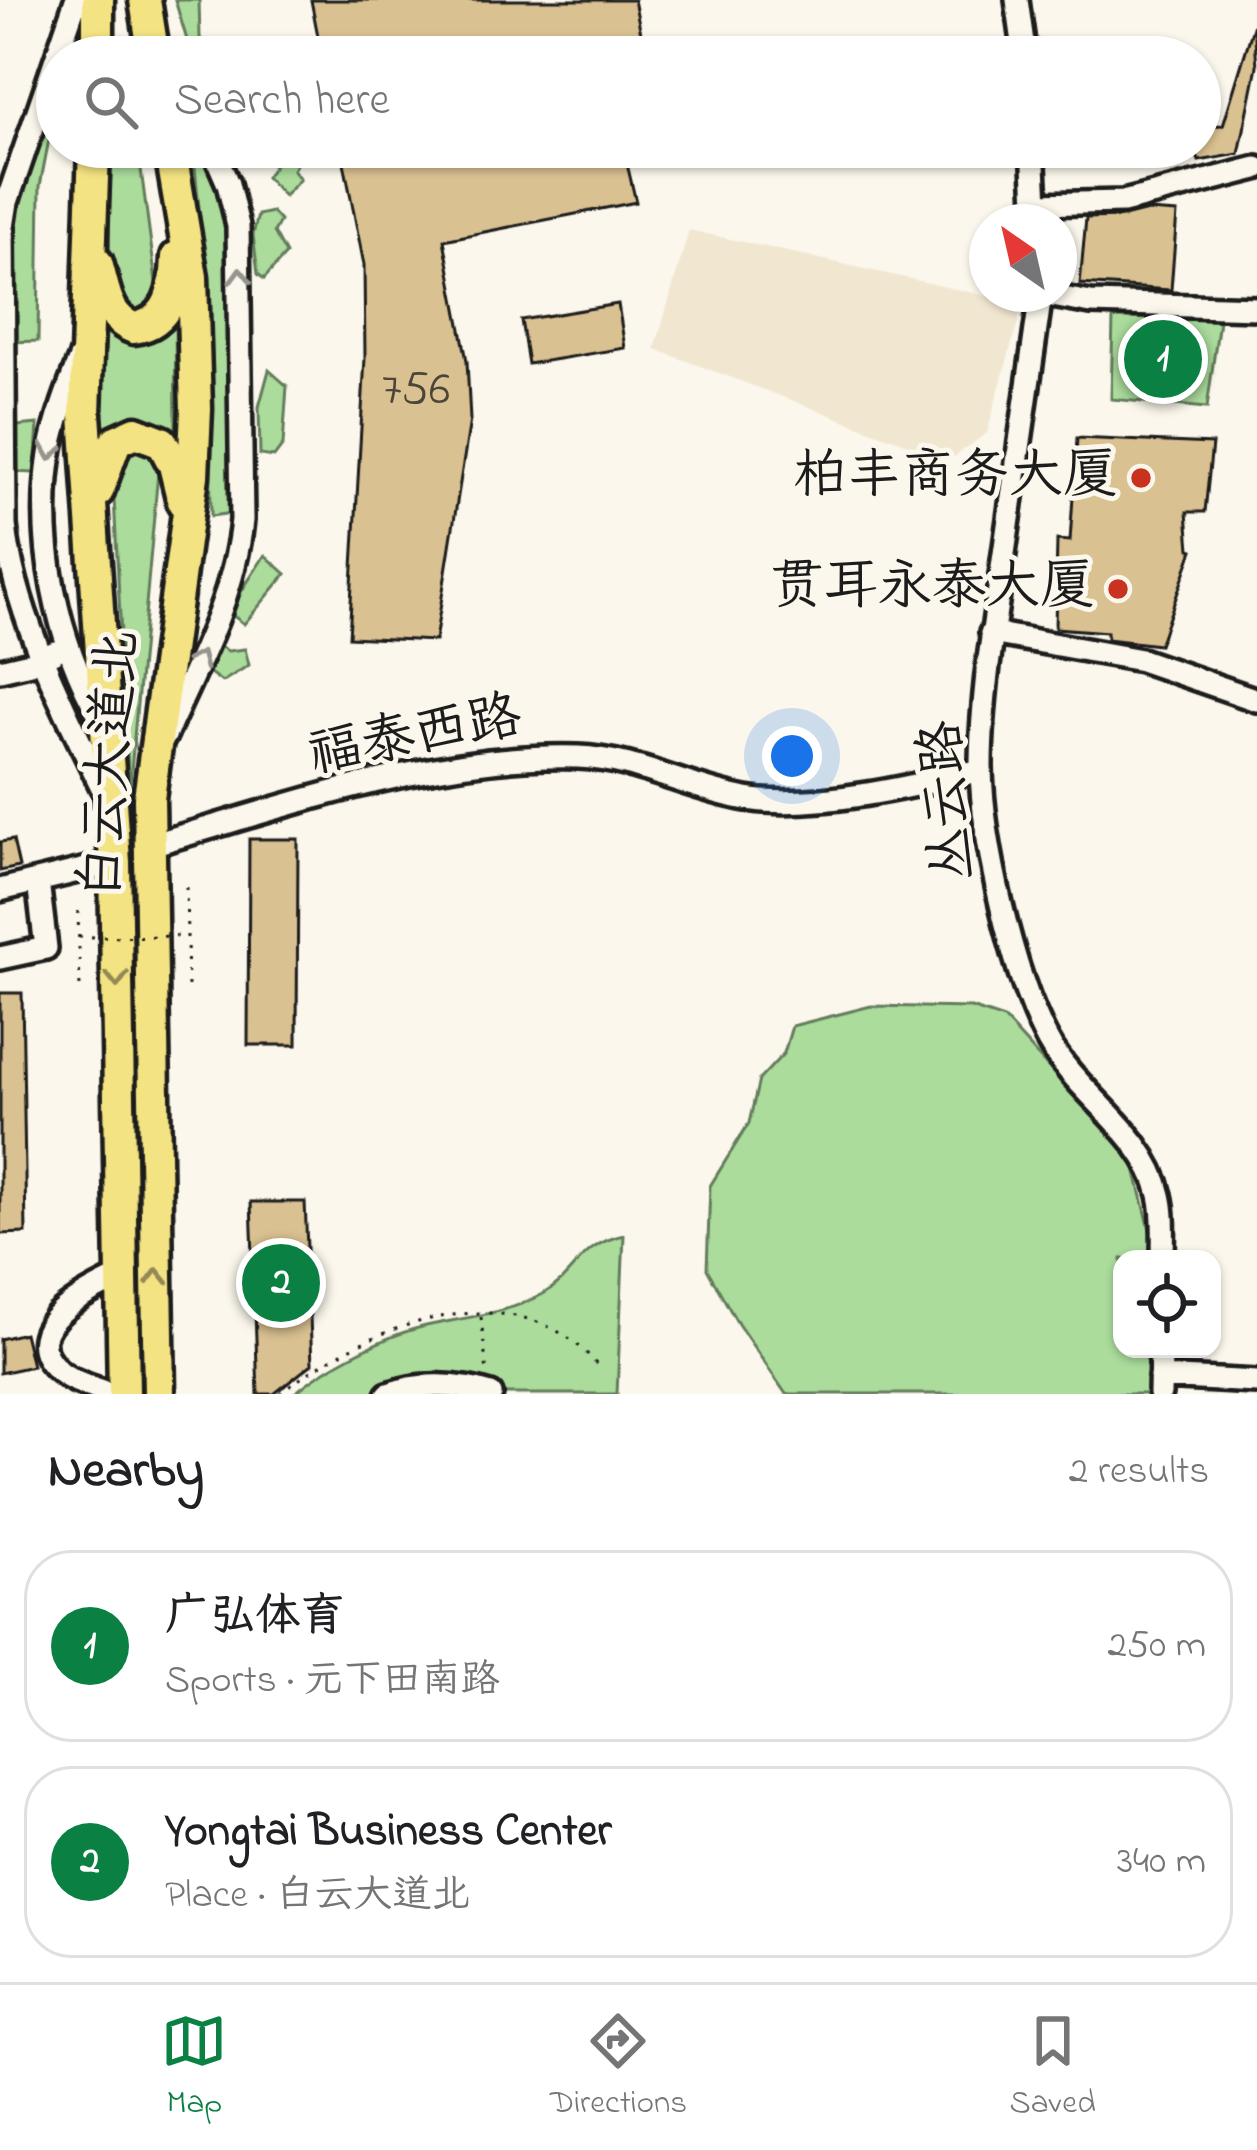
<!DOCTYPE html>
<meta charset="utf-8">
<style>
body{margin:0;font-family:"Indie Flower","LXGW WenKai TC",sans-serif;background:#f6f6f6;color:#202124}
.controls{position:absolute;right:36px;bottom:36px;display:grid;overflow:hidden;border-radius:24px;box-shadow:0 3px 9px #0004}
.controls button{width:108px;height:108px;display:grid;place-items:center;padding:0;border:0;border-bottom:3px solid #e0e0e0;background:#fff;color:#202124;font:60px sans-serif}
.compass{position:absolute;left:969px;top:204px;width:108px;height:108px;border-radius:50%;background:#fff;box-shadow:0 3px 9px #0004;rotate:326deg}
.you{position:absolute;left:792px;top:756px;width:42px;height:42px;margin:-30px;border:9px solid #fff;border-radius:50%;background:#1a73e8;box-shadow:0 0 0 18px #1a73e833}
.badge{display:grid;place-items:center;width:78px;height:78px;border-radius:50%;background:#0b8043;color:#fff;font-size:39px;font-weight:700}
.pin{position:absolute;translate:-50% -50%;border:6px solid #fff;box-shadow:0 3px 12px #0006}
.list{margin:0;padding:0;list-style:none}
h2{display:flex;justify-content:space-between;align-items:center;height:156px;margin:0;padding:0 48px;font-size:51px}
h2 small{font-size:39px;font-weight:400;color:#757577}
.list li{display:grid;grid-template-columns:78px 1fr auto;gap:36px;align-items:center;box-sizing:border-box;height:192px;margin:0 24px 24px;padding:0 24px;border:3px solid #e0e0e0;border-radius:48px}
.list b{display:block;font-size:45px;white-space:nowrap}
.list p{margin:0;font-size:39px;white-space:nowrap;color:#757577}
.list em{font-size:39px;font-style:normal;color:#757577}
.icon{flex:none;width:66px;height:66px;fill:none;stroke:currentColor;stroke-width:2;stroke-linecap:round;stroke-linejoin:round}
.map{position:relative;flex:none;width:1257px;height:1394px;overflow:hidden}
.search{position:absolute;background:#fff;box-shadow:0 3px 9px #0004;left:36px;right:36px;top:36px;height:132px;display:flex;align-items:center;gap:30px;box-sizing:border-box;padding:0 42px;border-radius:66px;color:#757577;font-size:45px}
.sheet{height:588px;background:#fff}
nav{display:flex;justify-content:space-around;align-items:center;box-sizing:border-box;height:168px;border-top:3px solid #e0e0e0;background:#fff;font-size:33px;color:#757577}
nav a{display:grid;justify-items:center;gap:6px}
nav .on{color:#0b8043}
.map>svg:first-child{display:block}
</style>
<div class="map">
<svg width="1257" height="1394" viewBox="0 0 1257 1394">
<rect width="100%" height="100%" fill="#fbf7ec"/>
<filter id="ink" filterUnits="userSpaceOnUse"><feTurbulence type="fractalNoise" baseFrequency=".00833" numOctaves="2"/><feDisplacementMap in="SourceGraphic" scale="24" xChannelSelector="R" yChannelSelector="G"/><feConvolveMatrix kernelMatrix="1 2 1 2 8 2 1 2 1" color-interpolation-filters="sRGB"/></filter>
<g filter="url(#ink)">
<path fill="#f1e7d1" d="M689,230L1023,304L987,433L950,460L655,349Z"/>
<path fill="#abdc9c" stroke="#647c5c" stroke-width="3" d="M175,0H199L200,37L208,57H192Z
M57,78V98L40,186L38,341L11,342L13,204Z
M112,147H138L157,290L149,307L131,313C98,292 112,184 112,147Z
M193,147H199L227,205L235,503L233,513L211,516L209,309Z
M261,147H283L299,159L293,170L300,179L284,196L266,177L274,166L258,151Z
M272,212L280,221L274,232L286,254L264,279L258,274L253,235L258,215Z
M97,310L105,322L175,312L176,437L139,419L117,422L97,436Z
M1113,318L1219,320L1207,408L1111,399Z
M269,370L287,386L283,445L274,457L260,455L259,407Z
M38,424L35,473L8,472L6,427Z
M136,445C151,449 156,456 158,472L129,793L113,478L124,449Z
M265,555L286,574L244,624L228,612Z
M215,644L228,651L245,649L249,665L222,682L207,671Z
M871,1006L971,1008L1004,1019L1133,1160L1157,1259H1122V1349H1156L1155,1394H786L738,1324L707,1269L710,1186L749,1123L759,1080L784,1053L792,1026Z
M624,1235L617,1394H294C324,1367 386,1335 426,1326C464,1317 508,1314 543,1294C577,1275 578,1245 624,1235Z"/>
<path fill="#dac191" stroke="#1c1c1c" stroke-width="3" d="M311,0H634L646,57H322Z
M1254,24L1257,66L1239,154L1199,161L1194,147H1200V126L1223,125Z
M341,147H623L636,202L444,240L467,361L470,420L435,641L349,637L365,358L364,265Z
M1148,211L1177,213L1171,290L1080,284L1086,218L1124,217Z
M618,304L625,348L528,364L521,320Z
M1077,438L1212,444L1205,512H1187L1190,549L1193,550L1159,645L1107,639V632L1055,628L1057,540L1070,541Z
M249,839H298L297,1045H248Z
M13,840L19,867L0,871V842Z
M0,993H22L26,1233L0,1234Z
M251,1202H305L312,1364L274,1394H258Z
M24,1333L32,1366L0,1373V1339Z"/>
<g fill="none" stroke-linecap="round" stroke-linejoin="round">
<g stroke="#1c1c1c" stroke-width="30">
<path id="minor" d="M76,0L7,202L3,227L5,525C14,616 67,714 106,796
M1017,0L1025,57
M1033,147L1037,222
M1036,204L1123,202L1257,168
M1041,294L988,666C984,700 981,733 981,767C982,840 1013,977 1048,1041C1078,1095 1146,1133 1160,1195C1165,1215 1163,1239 1163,1259
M1041,294L1091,303L1257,308
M80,358C69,387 57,417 51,448C35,539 56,641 102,720
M991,633L1141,660L1257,700
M0,670L30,663L55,652
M164,738C195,669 235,596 242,520L238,226L228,184L212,147
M150,845C289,806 432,753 578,757C637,759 688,789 746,799C813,810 915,786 981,770
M0,890L115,862
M0,958L46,948L38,881
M1160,1377L1257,1382
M110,1394C94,1387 70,1382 57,1369C12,1327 92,1290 122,1276
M388,1394C419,1382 460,1384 491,1394
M1160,1394L1161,1349"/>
</g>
<g stroke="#1c1c1c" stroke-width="39">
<path id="highway" d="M145,0L154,57
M98,57V0
M94,147L85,414L115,862L124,1394
M97,263C105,289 106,318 134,328C170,323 176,288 177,257
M98,491L116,441L136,432L162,442L174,465L183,502
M159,1394L149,798L193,476L196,409L192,277L170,147"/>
</g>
<path stroke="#1c1c1c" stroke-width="3" stroke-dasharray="3 9" stroke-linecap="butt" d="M186,887L188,987
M78,911L80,989
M481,1317L487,1373
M280,1394C361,1327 518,1266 597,1365"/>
<use href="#minor" stroke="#fbf7ec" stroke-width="21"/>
<use href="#highway" stroke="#f4e382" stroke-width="30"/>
<path stroke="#1c1c1c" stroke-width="3" stroke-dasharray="3 9" stroke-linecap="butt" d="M79,937L187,936"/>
</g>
<defs><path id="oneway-chevron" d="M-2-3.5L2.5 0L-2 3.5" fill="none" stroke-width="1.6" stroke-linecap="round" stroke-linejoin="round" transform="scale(3)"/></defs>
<g stroke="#97948e">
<use href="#oneway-chevron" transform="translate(240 276) rotate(-92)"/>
<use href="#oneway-chevron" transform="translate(51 452) rotate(99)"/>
<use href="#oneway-chevron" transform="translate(199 659) rotate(-66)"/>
</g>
<g stroke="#938954">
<use href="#oneway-chevron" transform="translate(117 979) rotate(89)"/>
<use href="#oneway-chevron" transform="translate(157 1277) rotate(-91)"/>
</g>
</g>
<g fill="#c8321e" stroke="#fbf7ec" stroke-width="4.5">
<circle cx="1141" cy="478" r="12"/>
<circle cx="1118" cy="589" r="12"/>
</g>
<g text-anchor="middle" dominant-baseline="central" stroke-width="10" stroke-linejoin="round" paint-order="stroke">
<g font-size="48" fill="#4c4539">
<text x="416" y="391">756</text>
</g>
<g font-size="54" fill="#1c1c1c" stroke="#fbf7ec" text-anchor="end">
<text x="1117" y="478">柏丰商务大厦</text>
<text x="1094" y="589">贯耳永泰大厦</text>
</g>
<g font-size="54" fill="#1c1c1c" stroke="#fbf7ec">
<text transform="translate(415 738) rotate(-11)">福泰西路</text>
<text transform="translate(112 765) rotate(-86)">白云大道北</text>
<text transform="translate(950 801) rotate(-95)">丛云路</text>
</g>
</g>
</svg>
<div class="controls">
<button><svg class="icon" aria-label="locate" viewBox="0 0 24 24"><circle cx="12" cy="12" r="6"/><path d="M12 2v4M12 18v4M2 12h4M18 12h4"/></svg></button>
</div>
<svg class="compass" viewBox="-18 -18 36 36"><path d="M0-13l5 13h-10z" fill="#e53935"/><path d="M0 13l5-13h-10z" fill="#757577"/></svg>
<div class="you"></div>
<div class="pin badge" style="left:1163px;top:359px">1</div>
<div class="pin badge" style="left:281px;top:1283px">2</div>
<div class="search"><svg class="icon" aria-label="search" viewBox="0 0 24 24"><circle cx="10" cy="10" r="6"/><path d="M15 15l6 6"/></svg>Search here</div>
</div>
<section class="sheet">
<h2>Nearby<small>2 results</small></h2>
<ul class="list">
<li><span class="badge">1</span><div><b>广弘体育</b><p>Sports · 元下田南路</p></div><em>250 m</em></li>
<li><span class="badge">2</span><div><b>Yongtai Business Center</b><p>Place · 白云大道北</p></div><em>340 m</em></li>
</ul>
</section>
<nav>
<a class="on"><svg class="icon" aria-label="map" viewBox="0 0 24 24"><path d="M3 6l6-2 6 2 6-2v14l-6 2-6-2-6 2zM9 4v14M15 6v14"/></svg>Map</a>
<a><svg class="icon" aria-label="directions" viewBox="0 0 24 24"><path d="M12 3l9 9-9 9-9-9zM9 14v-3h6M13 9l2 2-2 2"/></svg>Directions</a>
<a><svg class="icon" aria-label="saved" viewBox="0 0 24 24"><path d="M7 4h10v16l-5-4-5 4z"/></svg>Saved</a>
</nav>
